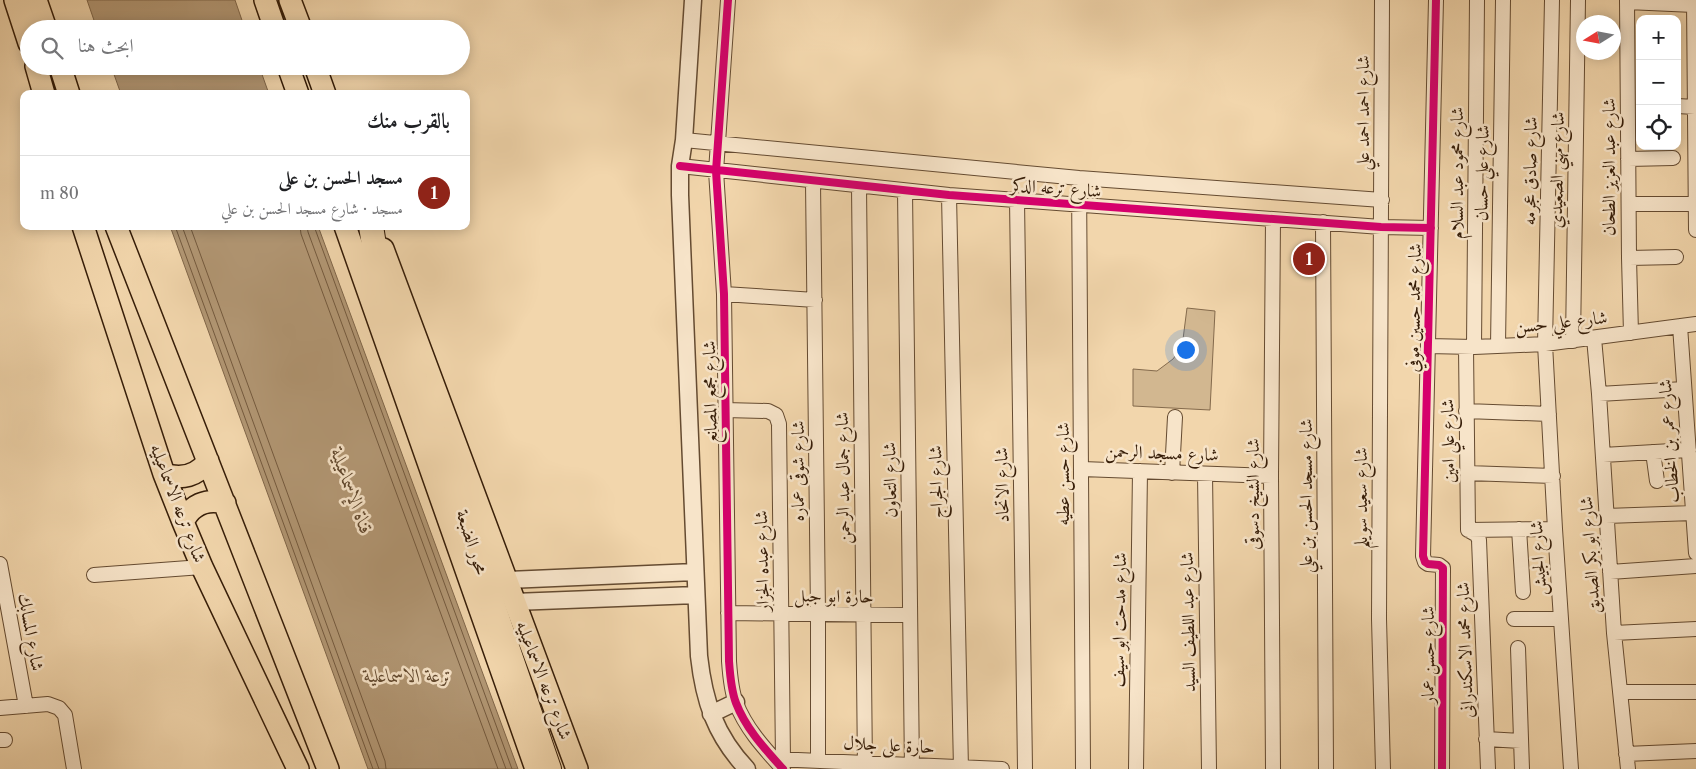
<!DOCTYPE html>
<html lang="ar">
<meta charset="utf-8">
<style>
body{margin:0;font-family:"Libre Caslon Text",Amiri,serif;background:#f6f6f6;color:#202124;direction:rtl}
.controls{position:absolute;right:15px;top:15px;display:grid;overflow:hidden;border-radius:10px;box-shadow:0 2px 12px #0003}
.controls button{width:45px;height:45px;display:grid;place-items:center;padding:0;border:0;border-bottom:1px solid #e0e0e0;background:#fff;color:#202124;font:25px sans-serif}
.compass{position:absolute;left:1576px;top:15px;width:45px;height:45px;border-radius:50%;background:#fff;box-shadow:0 2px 12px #0003;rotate:259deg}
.you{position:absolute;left:1185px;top:349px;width:18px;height:18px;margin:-12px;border:4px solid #fff;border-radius:50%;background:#1a73e8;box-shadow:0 0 0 8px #1a73e833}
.badge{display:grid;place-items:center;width:32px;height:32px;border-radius:50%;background:#8f2418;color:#fff;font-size:16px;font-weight:700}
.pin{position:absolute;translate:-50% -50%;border:2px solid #fff;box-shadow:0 1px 5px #0006}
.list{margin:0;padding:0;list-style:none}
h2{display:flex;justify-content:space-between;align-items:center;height:65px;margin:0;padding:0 20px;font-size:21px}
h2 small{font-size:16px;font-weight:400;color:#757577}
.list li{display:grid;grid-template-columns:32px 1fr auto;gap:15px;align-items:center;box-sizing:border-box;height:75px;padding:0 20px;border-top:1px solid #e0e0e0}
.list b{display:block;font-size:19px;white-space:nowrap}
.list p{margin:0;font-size:16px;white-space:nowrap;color:#757577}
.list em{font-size:16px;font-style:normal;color:#757577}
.icon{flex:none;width:28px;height:28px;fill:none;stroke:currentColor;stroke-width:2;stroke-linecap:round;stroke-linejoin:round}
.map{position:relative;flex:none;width:1696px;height:769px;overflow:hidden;direction:ltr}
.search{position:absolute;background:#fff;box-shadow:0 2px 12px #0003;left:20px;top:20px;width:450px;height:55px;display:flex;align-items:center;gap:12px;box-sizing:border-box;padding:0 18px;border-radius:28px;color:#757577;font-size:19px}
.panel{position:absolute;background:#fff;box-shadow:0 2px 12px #0003;left:20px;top:90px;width:450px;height:140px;border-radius:10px;direction:rtl}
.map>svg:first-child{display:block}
</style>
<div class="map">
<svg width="1696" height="769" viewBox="0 0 1696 769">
<rect width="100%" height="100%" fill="#f2d6ac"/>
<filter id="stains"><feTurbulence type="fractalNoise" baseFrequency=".004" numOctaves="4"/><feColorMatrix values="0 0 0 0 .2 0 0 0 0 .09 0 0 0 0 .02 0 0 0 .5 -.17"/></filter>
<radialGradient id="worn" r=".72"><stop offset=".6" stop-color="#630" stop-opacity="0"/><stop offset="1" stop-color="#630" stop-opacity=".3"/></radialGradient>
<path fill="#d2b790" stroke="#846a4c" d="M1187,308L1215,311L1210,410L1133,406V369L1157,371L1173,359L1182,347Z"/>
<path fill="#b29774" stroke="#806649" d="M87,0H235L245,29H97Z
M111,66H259L269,94H121Z
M170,226H318L518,769H368Z"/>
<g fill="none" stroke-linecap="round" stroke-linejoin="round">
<path stroke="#745a3e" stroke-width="1" d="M175,226L373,769
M182,226L379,769
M190,226L385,761L386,769
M300,226L301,234L498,769
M307,226L308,232L506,769
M314,226L512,769"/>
<g stroke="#654b31" stroke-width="16">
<path id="minor" d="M728,0L716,171L724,294L729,661C730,675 731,690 736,703C746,729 765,749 783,769
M1382,0L1379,619L1383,769
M1436,0L1423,556L1425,562L1428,564L1439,565L1443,568L1442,769
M1552,0L1545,344L1555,529L1571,769
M1627,0L1629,258L1631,333
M1694,0L1696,230
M1627,2L1694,5
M1677,106L1695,107
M684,140L1079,178L1382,200
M1628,159L1673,158
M680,166L949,195L1381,227L1431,228
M1079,178L1083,769
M813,182L818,614V761
M859,186L865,769
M905,191L912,769
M949,195L961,769
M1017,200L1025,769
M1629,204H1695
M1323,222L1326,769
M1629,258L1676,257
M724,294L815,300
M1680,326L1696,553
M1594,338L1599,394L1614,633L1628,769
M1573,341L1578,0
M1428,346L1474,347L1545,344L1696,324
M1498,346L1503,0
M1466,347L1468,530L1477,535L1479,540L1488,769
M1474,347L1477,0
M1599,394L1684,389
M725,410L768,411L776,415L779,424L783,759
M1466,411L1549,414
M1653,452L1657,481
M1603,455L1689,450
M1082,469L1271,476
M1172,473L1175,417
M1467,473L1553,476
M1205,474L1209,769
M1606,516L1693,513
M1519,529L1523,592
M1468,530L1555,529
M0,564L26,706
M1610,572L1696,566
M94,575L202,567
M728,613L910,615
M1514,619H1561
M1614,633L1696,629
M1518,648L1522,769
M1620,692H1696
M0,708L48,704L59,708L65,715L74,769
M1486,739L1521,741
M0,740H5
M1626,754L1696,751
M775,759L1002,769
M1136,769L1140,471
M1273,769L1271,476L1273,219"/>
</g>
<g stroke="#654b31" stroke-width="19">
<path id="tertiary" d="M693,0L684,140L680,166V195L699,656C704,701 715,735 747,769
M507,580L695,572
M514,602L696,595
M711,714L736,702"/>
</g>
<g stroke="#361d08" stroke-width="24">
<path id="primary" d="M15,0L29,43
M36,0L46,29
M265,0L275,29
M290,0L301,29
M36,66L44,94
M60,66L69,94
M288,66L298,94
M315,66L325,94
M83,226L164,474L183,522L202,567L298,769
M116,226L328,769
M345,226L536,769
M383,249L577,769
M164,474C182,480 197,476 208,461
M183,522C191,505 206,498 225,503"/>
</g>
<g stroke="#361d08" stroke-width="26">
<path id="motorway" d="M371,226L377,264L393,315L549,769"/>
</g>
<use href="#minor" stroke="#f7e4c9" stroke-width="14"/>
<use href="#tertiary" stroke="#f7e4c9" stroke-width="16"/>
<use href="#primary" stroke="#f2d6ac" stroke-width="21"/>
<use href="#motorway" stroke="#f2d6ac" stroke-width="24"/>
<g stroke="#f7e4c9" stroke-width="11">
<path id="cycleway" d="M728,0L716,171L724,294L729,661C730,675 731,690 736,703C746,729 765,749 783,769
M1436,0L1423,556L1425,562L1428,564L1439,565L1443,568L1442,769
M680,166L949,195L1381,227L1431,228"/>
</g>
<use href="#cycleway" stroke="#d6006c" stroke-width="8"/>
</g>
<g text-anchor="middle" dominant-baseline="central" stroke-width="5" stroke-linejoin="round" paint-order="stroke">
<g font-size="18" fill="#361d08" stroke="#f7e4c9">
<text transform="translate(1363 113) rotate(-90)">شارع احمد احمد علي</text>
<text transform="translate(1609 167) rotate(-90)">شارع عبد العزيز الطحان</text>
<text transform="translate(1557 170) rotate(-89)">شارع مهني الصعيدي</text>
<text transform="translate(1530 171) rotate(-89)">شارع صادق عجرمه</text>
<text transform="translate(1457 173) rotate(-90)">شارع محمود عبد السلام</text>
<text transform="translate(1482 173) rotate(-89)">شارع علي حسان</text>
<text transform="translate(1056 188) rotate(4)">شارع ترعه الدكر</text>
<text transform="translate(1414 308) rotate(-89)">شارع محمد حسين موفي</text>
<text transform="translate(1561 322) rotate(-6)">شارع علي حسن</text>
<text transform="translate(710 392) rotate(-91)">شارع مجمع المصانع</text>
<text transform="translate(1448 441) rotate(-91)">شارع علي امين</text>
<text transform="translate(1669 441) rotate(-94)">شارع عمر بن الخطاب</text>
<text transform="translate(1162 453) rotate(2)">شارع مسجد الرحمن</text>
<text transform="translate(798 471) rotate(-90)">شارع شوقى عماره</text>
<text transform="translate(1063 474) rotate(-90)">شارع حسن عطيه</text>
<text transform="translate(843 478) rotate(-91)">شارع جمال عبد الرحمن</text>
<text transform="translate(890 480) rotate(-91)">شارع التعاون</text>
<text transform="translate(936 482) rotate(-91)">شارع الجراج</text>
<text transform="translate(1002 485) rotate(-91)">شارع الاتحاد</text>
<text transform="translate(1253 494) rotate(-90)">شارع الشيخ دسوقى</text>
<text transform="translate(1306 496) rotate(-90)">شارع مسجد الحسن بن علي</text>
<text transform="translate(1361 498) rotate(-90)">شارع سعيد سويلم</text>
<text transform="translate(178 503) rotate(69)">شارع ترعه الاسماعيليه</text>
<text transform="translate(472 542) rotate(72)">محور الضبعة</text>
<text transform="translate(1590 555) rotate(-94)">شارع ابو بكر الصديق</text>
<text transform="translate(1538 558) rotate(-93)">شارع الجيش</text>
<text transform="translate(762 561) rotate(-91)">شارع عبده الجزار</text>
<text transform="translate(834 596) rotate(1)">حارة ابو جبل</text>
<text transform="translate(1119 620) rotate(-89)">شارع مدحت ابو سيف</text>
<text transform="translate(1188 622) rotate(-91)">شارع عبد اللطيف السيد</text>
<text transform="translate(31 632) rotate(80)">شارع المسابك</text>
<text transform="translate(1465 650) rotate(-92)">شارع محمد الاسكندرانى</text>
<text transform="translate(1428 655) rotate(-90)">شارع حسن عمار</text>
<text transform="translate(544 680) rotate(69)">شارع ترعه الاسماعيليه</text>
<text transform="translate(889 745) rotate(3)">حارة على جلال</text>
</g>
<g font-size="19" font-style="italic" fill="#61482e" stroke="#f7e4c9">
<text transform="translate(352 491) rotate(70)">قناة الإسماعيلية</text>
<text x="408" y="675">ترعة الاسماعلية</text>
</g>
</g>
<rect width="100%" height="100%" filter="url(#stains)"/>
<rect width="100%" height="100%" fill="url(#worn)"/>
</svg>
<div class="controls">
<button>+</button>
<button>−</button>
<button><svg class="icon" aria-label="locate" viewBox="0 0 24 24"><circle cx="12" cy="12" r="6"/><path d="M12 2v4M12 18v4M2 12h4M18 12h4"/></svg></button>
</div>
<svg class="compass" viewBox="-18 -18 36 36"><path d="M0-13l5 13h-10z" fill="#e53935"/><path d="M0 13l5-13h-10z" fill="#757577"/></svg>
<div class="you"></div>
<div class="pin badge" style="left:1309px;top:259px">1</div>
<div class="search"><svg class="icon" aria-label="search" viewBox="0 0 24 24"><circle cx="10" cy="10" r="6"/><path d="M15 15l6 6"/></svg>ابحث هنا</div>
<section class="panel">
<h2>بالقرب منك<small></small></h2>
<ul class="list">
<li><span class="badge">1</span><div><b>مسجد الحسن بن على</b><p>مسجد · شارع مسجد الحسن بن علي</p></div><em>80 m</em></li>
</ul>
</section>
</div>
